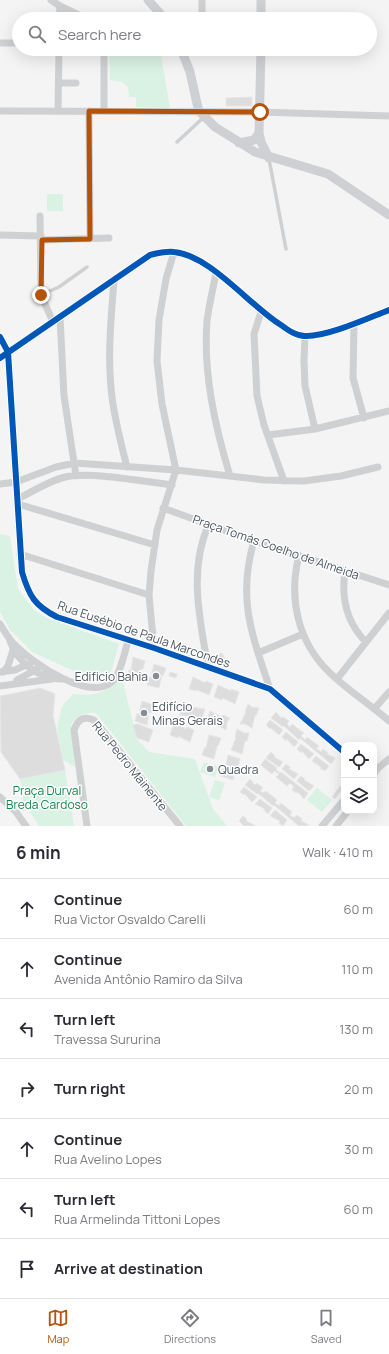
<!DOCTYPE html>
<meta charset="utf-8">
<style>
body{margin:0;font-family:Manrope,sans-serif;background:#f2f2f3;color:#2b2b33}
.controls{position:absolute;right:12px;bottom:12px;display:grid;overflow:hidden;border-radius:8px;box-shadow:0 4px 16px #0002}
.controls button{width:36px;height:36px;display:grid;place-items:center;padding:0;border:0;border-bottom:1px solid #e1e1e2;background:#fff;color:#2b2b33;font:20px sans-serif}
.stop{position:absolute;width:12px;height:12px;margin:-9px;border:3px solid #b45309;border-radius:50%;background:#fff}
.stop.end{background:#b45309;border-color:#fff;box-shadow:0 1px 4px #0008}
.list{margin:0;padding:0;list-style:none}
h2{display:flex;justify-content:space-between;align-items:center;height:52px;margin:0;padding:0 16px;font-size:17px}
h2 small{font-size:13px;font-weight:400;color:#7c7c81}
.list li{display:grid;grid-template-columns:26px 1fr auto;gap:12px;align-items:center;box-sizing:border-box;height:60px;padding:0 16px;border-top:1px solid #e1e1e2}
.list b{display:block;font-size:15px;white-space:nowrap}
.list p{margin:0;font-size:13px;white-space:nowrap;color:#7c7c81}
.list em{font-size:13px;font-style:normal;color:#7c7c81}
.icon{flex:none;width:22px;height:22px;fill:none;stroke:currentColor;stroke-width:2;stroke-linecap:round;stroke-linejoin:round}
.map{position:relative;flex:none;width:389px;height:826px;overflow:hidden}
.search{position:absolute;background:#fff;box-shadow:0 4px 16px #0002;left:12px;right:12px;top:12px;height:44px;display:flex;align-items:center;gap:10px;box-sizing:border-box;padding:0 14px;border-radius:22px;color:#7c7c81;font-size:15px}
.sheet{height:472px;background:#fff}
nav{display:flex;justify-content:space-around;align-items:center;box-sizing:border-box;height:56px;border-top:1px solid #e1e1e2;background:#fff;font-size:11px;color:#7c7c81}
nav a{display:grid;justify-items:center;gap:2px}
nav .on{color:#b45309}
.map>svg:first-child{display:block}
</style>
<div class="map">
<svg width="389" height="826" viewBox="0 0 389 826">
<rect width="100%" height="100%" fill="#f4f4f4"/>
<path fill="#d9f2e3" d="M109,49H160L170,108L136,107V97H129L128,87L122,82L110,80Z
M47,194H63V211H47Z
M0,534L10,536L18,589L34,610L49,619L119,644L111,672L89,678L32,652L10,630L0,612Z
M122,678L137,739L149,752L195,759L213,809L227,826H186L96,713C83,713 78,714 71,724L75,767L63,760L57,728L62,706L73,694C96,696 104,694 122,678Z
M204,762L219,767L215,777L200,772Z
M65,770L74,826H39L23,801L20,779Z
M215,780L225,783L219,800L209,797Z
M317,788L332,800L322,812L307,800Z"/>
<path fill="#ddddde" stroke="#e5e6e7" d="M252,97V106H226V98Z
M222,653L225,659L216,663L213,658Z
M133,657L145,661L143,669H141L138,682L132,678H127L129,670L131,671Z
M154,664L166,668L163,676L162,675L159,688L147,685L149,677H151Z
M170,672L177,674L176,678L169,676Z
M193,677L205,683L206,681L213,684L209,695L197,690V691L189,689Z
M218,685L231,691V689L239,692L235,704L223,698L222,700L214,697Z
M40,688L55,694L53,715L65,770L20,779L1,752L0,696Z
M142,701L154,705L151,713L149,712L147,725L135,721L137,714H139Z
M184,703L192,705L191,707L205,709L201,721L193,719L194,717L180,715Z
M248,704L252,707L259,708L256,716L255,715L252,728L245,724H240L246,712L245,711Z
M210,711L222,717L223,715L230,718L227,722L226,730L214,724V726L206,723Z
M276,712L281,718L283,717L289,721L287,724L290,727L292,724L304,733L301,736L305,740L307,737L319,746L316,748L321,752L323,749L328,753L327,754L335,758L331,764L300,738L299,740L284,726L283,727L271,718Z
M270,720L283,730L279,735L271,728L270,729L266,725Z
M174,723L186,729L187,727L194,730L190,742L178,736V738L170,735Z
M138,724L153,730L149,742L137,738L133,725Z
M237,729L244,733H249L247,741H245L242,754L231,750L236,738L235,737Z
M286,732L298,742L294,747L287,739L286,741L282,737Z
M209,735L221,738L218,746H217L214,759L202,755L205,747L206,748Z
M301,744L314,754L309,759L302,751L301,753L297,749Z
M271,752L275,756L274,757L283,762L279,767L266,758Z
M228,755L240,759L238,767H236L233,780L221,776L224,768L225,769Z
M316,756L329,766L325,771L320,768L321,767L312,761Z
M265,759L277,768L276,770L280,773L281,772L308,793L304,799L298,792L296,793L292,790L294,787L290,783L287,786L276,777L279,774L274,771L272,774L261,765Z
M286,764L290,767L289,769L298,774L294,779L282,769Z
M301,776L305,779L304,780L314,786L309,791L297,781Z
M250,779L255,785L257,783L263,788L260,791L263,793L266,791L277,800L275,803L279,806L281,803L292,812L290,815L294,818L297,815L302,819L301,821L309,825L299,826L274,805L273,806L258,793L257,794L245,785Z
M340,786L343,788L335,799L332,797Z
M244,787L257,797L252,802L245,794L244,795L240,792Z
M260,799L272,808L268,814L264,810L265,809L255,804Z
M275,810L287,820L283,826L279,823L280,821L270,816Z
M243,816L247,819L246,821L256,826H244L239,821Z"/>
<g fill="none" stroke-linecap="round" stroke-linejoin="round">
<path stroke="#ced0d2" stroke-width="3.5" d="M177,142L204,117
M269,159L286,249
M41,295L59,287L87,267"/>
<path stroke="#ced0d2" stroke-width="7" d="M51,0L60,6L59,19
M60,6L87,19
M202,19V0
M0,43H19
M59,83H76
M0,111L260,112L389,116
M58,111L59,49
M89,111L90,239
M104,111V49
M40,216L41,295L53,322
M0,235L41,236
M42,240L109,238
M216,273C213,289 209,305 207,321C203,374 215,426 230,476
M114,280C111,319 107,358 112,397C115,421 121,444 127,467
M261,312L254,334L257,396L264,425L284,481
M60,317L64,396L76,476
M354,323L353,378L364,418
M305,336L304,361L305,386L315,429
M0,337L8,352L22,572C29,596 35,606 57,617L154,648L270,689L344,752
M0,358L150,255C158,253 166,251 174,252C210,255 250,306 281,325C288,330 296,336 305,336C327,337 368,318 389,310
M268,435L315,429L389,411
M0,484L16,482L56,467L75,463L176,470L264,480L304,481L341,476L378,467
M18,499C33,491 49,481 65,477C89,471 146,482 172,485
M18,504L155,545
M163,508L254,541L389,585
M254,541C237,599 252,635 270,689
M20,554L149,595
M299,556C288,598 298,642 329,672C347,690 370,704 389,721
M345,571C341,598 347,623 366,642
M0,624C5,632 9,640 16,646C33,663 90,703 113,681C120,675 125,651 128,641
M10,641C17,662 39,679 62,679
M154,648L149,595L151,571L157,530L176,470L162,404L157,361L159,320L166,279L174,252
M258,653L303,634
M208,667C200,621 188,569 209,524
M0,672L15,670L30,663
M3,672L8,666L13,650
M337,679L389,613
M17,680L37,669
M0,686L52,679
M375,708L389,692
M374,774L377,769L389,759
M0,797L16,812L26,826
M87,826L74,730C78,719 83,716 94,720L180,826
M322,826L344,800
M336,826L348,811"/>
<path stroke="#ced0d4" stroke-width="9" d="M148,0L165,19
M261,0V19
M181,49L190,72L198,108L200,112L215,127L255,152L328,174L389,215
M261,49L259,133L261,142L269,158
M239,143L254,140L259,133"/>
<g stroke="#fff" stroke-width="8">
<path id="cycleway" d="M0,337L8,352L22,572C29,596 35,606 57,617L154,648L270,689L344,752
M0,358L150,255C158,253 166,251 174,252C210,255 250,306 281,325C288,330 296,336 305,336C327,337 368,318 389,310"/>
</g>
<use href="#cycleway" stroke="#0057b8" stroke-width="6"/>
</g>
<g fill="none" stroke-linecap="round" stroke-linejoin="round">
<path stroke="#b45309" stroke-width="5" d="M41,295L42,240L90,239L89,111L260,112"/>
</g>
<g fill="#868d94" stroke="#fff" stroke-width="1.5">
<circle cx="156" cy="676" r="4"/>
<circle cx="144" cy="713" r="4"/>
<circle cx="210" cy="769" r="4"/>
</g>
<g text-anchor="middle" dominant-baseline="central" stroke-width="3" stroke-linejoin="round" paint-order="stroke">
<g font-size="12" fill="#4a5661" stroke="#fff">
<text transform="translate(276 547) rotate(19)">Praça Tomás Coelho de Almeida</text>
<text transform="translate(144 634) rotate(19)">Rua Eusébio de Paula Marcondes</text>
<text transform="translate(130 766) rotate(51)">Rua Pedro Mainente</text>
</g>
<g font-size="12" fill="#4a5661" stroke="#fff" text-anchor="start">
<text x="148" y="676" text-anchor="end">Edificio Bahia</text>
<text x="152" y="706">Edifício<tspan x="152" dy="14">Minas Gerais</tspan></text>
<text x="218" y="769">Quadra</text>
</g>
<g font-size="12" fill="#17864f" stroke="#fff">
<text x="47" y="790">Praça Durval<tspan x="47" dy="14">Breda Cardoso</tspan></text>
</g>
</g>
</svg>
<div class="controls">
<button><svg class="icon" aria-label="locate" viewBox="0 0 24 24"><circle cx="12" cy="12" r="6"/><path d="M12 2v4M12 18v4M2 12h4M18 12h4"/></svg></button>
<button><svg class="icon" aria-label="layers" viewBox="0 0 24 24"><path d="M12 4l9 5-9 5-9-5zM3 14l9 5 9-5"/></svg></button>
</div>
<div class="stop" style="left:260px;top:112px"></div>
<div class="stop end" style="left:41px;top:295px"></div>
<div class="search"><svg class="icon" aria-label="search" viewBox="0 0 24 24"><circle cx="10" cy="10" r="6"/><path d="M15 15l6 6"/></svg>Search here</div>
</div>
<section class="sheet">
<h2>6 min<small>Walk · 410 m</small></h2>
<ul class="list">
<li><svg class="icon" aria-label="ahead" viewBox="0 0 24 24"><path d="M12 20V5M6 11l6-6 6 6"/></svg><div><b>Continue</b><p>Rua Victor Osvaldo Carelli</p></div><em>60 m</em></li>
<li><svg class="icon" aria-label="ahead" viewBox="0 0 24 24"><path d="M12 20V5M6 11l6-6 6 6"/></svg><div><b>Continue</b><p>Avenida Antônio Ramiro da Silva</p></div><em>110 m</em></li>
<li><svg class="icon" aria-label="left" viewBox="0 0 24 24"><path d="M17 20v-9H6M10 6l-5 5 5 5"/></svg><div><b>Turn left</b><p>Travessa Sururina</p></div><em>130 m</em></li>
<li><svg class="icon" aria-label="right" viewBox="0 0 24 24"><path d="M7 20v-9h11M14 6l5 5-5 5"/></svg><div><b>Turn right</b></div><em>20 m</em></li>
<li><svg class="icon" aria-label="ahead" viewBox="0 0 24 24"><path d="M12 20V5M6 11l6-6 6 6"/></svg><div><b>Continue</b><p>Rua Avelino Lopes</p></div><em>30 m</em></li>
<li><svg class="icon" aria-label="left" viewBox="0 0 24 24"><path d="M17 20v-9H6M10 6l-5 5 5 5"/></svg><div><b>Turn left</b><p>Rua Armelinda Tittoni Lopes</p></div><em>60 m</em></li>
<li><svg class="icon" aria-label="arrive" viewBox="0 0 24 24"><path d="M6 21V4h12l-3 4 3 4H6"/></svg><div><b>Arrive at destination</b></div></li>
</ul>
</section>
<nav>
<a class="on"><svg class="icon" aria-label="map" viewBox="0 0 24 24"><path d="M3 6l6-2 6 2 6-2v14l-6 2-6-2-6 2zM9 4v14M15 6v14"/></svg>Map</a>
<a><svg class="icon" aria-label="directions" viewBox="0 0 24 24"><path d="M12 3l9 9-9 9-9-9zM9 14v-3h6M13 9l2 2-2 2"/></svg>Directions</a>
<a><svg class="icon" aria-label="saved" viewBox="0 0 24 24"><path d="M7 4h10v16l-5-4-5 4z"/></svg>Saved</a>
</nav>
